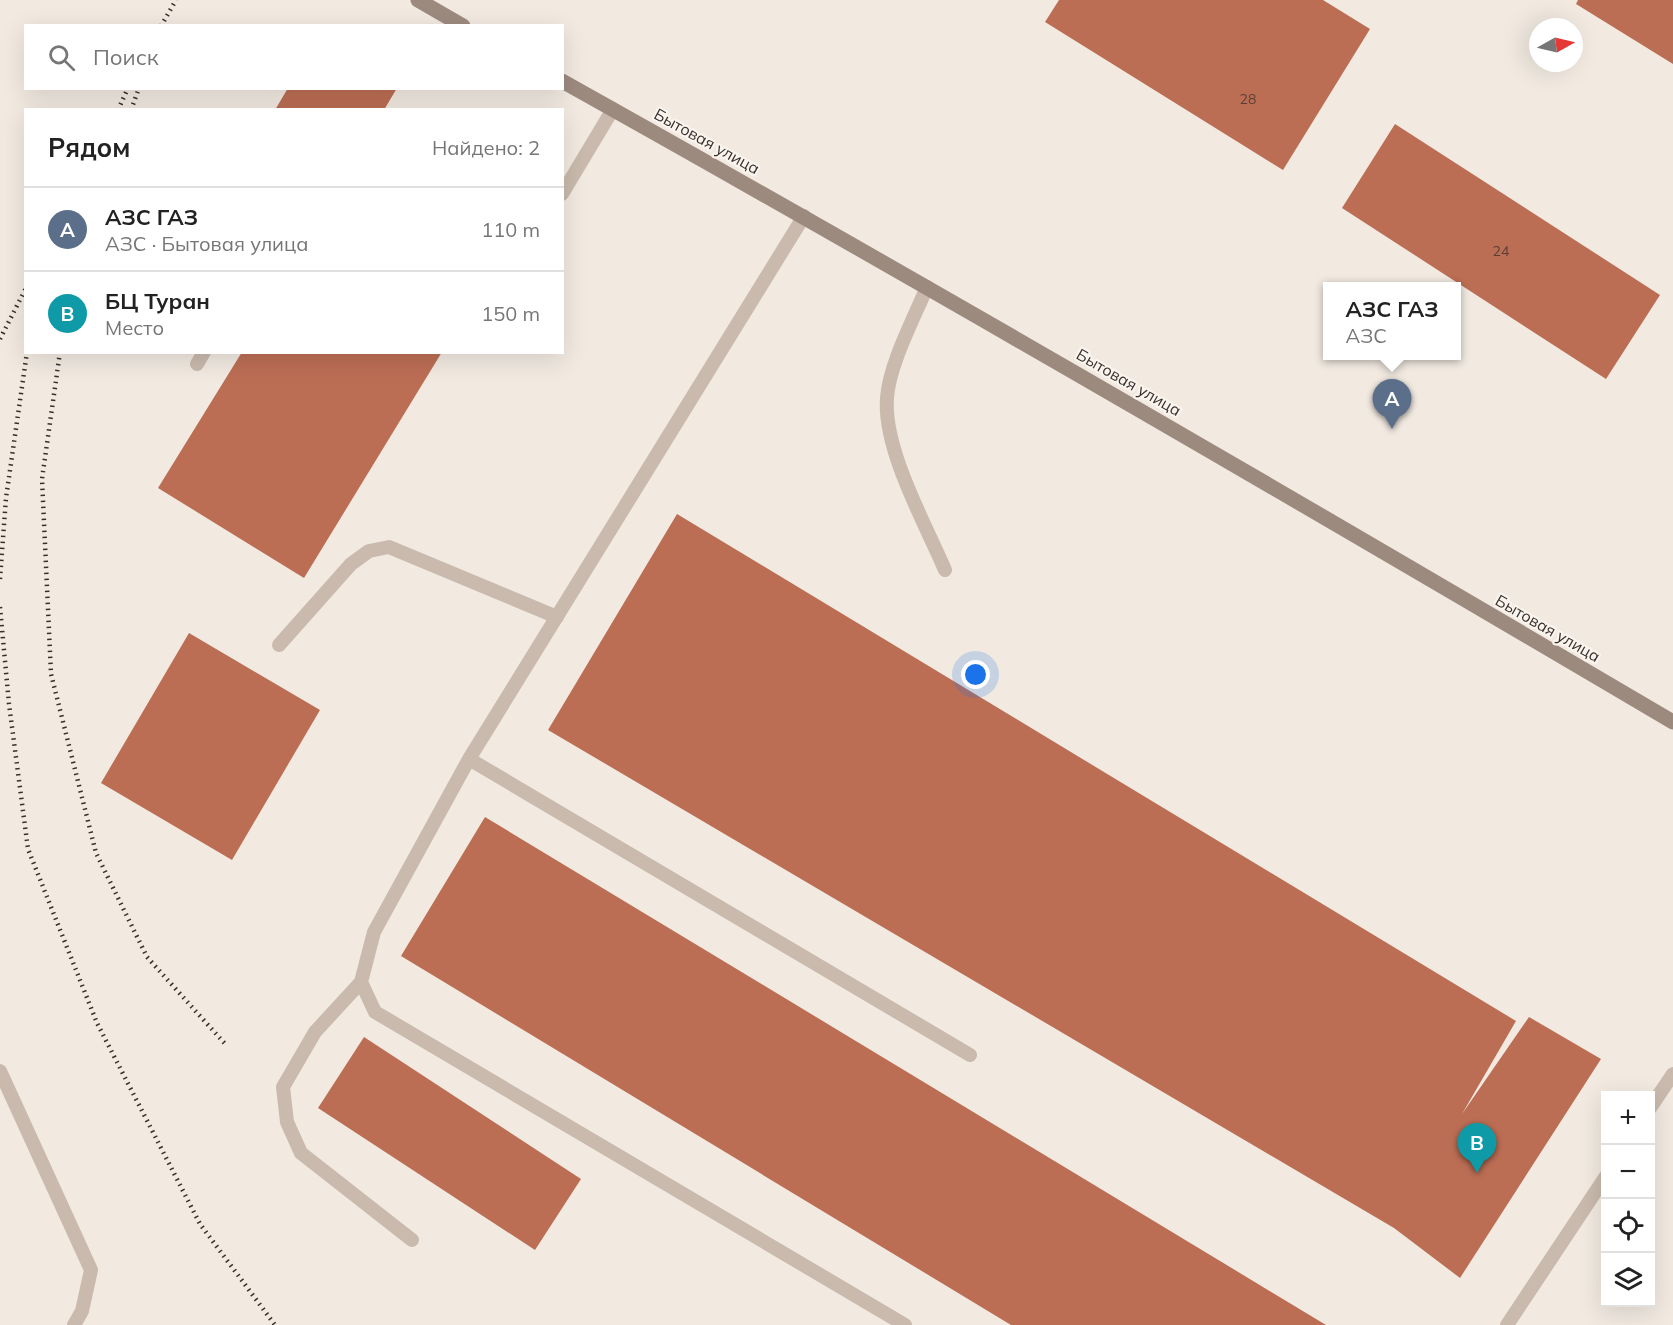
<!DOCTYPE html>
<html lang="ru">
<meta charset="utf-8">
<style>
body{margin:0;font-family:Mulish,sans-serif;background:#f2f2f2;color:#222}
.controls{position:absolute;right:18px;bottom:18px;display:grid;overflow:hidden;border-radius:0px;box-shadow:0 6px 24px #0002}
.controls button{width:54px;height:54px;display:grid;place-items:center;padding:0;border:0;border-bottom:2px solid #e0e0e0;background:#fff;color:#222;font:30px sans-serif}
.compass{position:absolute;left:1529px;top:18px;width:54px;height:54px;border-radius:50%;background:#fff;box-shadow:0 6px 24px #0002;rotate:82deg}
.you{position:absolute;left:976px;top:675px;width:21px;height:21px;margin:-15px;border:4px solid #fff;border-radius:50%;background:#1a73e8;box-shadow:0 0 0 9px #1a73e833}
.badge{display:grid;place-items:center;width:39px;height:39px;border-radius:50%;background:#245357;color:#fff;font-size:20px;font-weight:700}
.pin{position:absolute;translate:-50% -50px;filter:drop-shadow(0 2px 3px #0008)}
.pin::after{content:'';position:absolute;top:32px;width:21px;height:18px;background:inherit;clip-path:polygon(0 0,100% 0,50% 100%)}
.popup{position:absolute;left:1323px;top:282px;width:138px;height:78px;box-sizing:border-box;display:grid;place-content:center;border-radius:0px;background:#fff;filter:drop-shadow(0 2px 4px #0005);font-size:20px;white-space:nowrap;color:#767676}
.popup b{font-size:22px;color:#222}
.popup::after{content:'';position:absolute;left:50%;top:100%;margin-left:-12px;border:12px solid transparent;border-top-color:#fff}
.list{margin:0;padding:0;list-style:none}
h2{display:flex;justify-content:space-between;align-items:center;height:78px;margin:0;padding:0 24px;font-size:26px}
h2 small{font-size:20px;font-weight:400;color:#767676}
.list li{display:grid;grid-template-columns:39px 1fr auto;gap:18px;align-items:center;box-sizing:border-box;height:84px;padding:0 24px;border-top:2px solid #e0e0e0}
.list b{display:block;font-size:22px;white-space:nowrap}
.list p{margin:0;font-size:20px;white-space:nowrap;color:#767676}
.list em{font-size:20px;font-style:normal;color:#767676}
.icon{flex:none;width:33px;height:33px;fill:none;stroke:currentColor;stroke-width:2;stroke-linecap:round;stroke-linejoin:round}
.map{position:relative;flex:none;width:1673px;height:1325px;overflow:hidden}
.search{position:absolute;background:#fff;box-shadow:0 6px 24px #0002;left:24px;top:24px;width:540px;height:66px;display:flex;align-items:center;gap:15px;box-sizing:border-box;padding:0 21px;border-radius:0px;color:#767676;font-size:22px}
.panel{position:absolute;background:#fff;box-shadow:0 6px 24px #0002;left:24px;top:108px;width:540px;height:246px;border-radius:0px}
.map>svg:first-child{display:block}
</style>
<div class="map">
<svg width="1673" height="1325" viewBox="0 0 1673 1325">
<rect width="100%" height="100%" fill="#f2eae1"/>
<path fill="#bc6e54" d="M1059,0H1323L1370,29L1283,170L1045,22Z
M1578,0H1673V64L1576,4Z
M288,88H397L384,110H275Z
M1395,124L1660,295L1606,379L1342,208Z
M242,352H442L304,578L158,488Z
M677,514L1516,1021L1462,1114L1529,1017L1601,1059L1460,1278L1394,1228L548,730Z
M189,633L320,710L232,860L101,783Z
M485,817L1326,1325H1011L401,956Z
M364,1037L581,1179L535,1250L318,1108Z"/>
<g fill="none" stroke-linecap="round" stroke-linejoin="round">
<path stroke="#c9baad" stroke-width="14" d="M562,194L613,109
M804,216L469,759L970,1055
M927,287C914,318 889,365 887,398C883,449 925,523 945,570
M197,364L204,352
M279,645L351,564L369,551L389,547L557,617
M469,759L374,932L361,982L375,1012L905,1325
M361,982L315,1032L283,1087L287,1122L301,1153L412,1240
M0,1071L91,1270L82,1311L74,1325
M1650,1108L1673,1074
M1507,1325L1606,1176"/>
<path stroke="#9d8a7f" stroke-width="15" d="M418,0L463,26
M562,81C936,290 1305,505 1673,722"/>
<path stroke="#382f2b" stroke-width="4.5" stroke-dasharray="1.5 4.5" stroke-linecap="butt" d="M161,26L176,0
M118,110L128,88
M131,110L139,88
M0,339L26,288
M60,352L42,479L51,674L96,853L147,957L227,1046
M0,579L6,498L27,352
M0,607L9,704L28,849L97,1023L200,1224L275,1325"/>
</g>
<g text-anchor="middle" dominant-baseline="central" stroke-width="4.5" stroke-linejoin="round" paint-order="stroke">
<g font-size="14" fill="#593f35">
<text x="1248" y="99">28</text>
<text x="1501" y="251">24</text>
</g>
<g font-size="16" fill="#382f2b" stroke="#f9f4ed">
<text transform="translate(707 141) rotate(29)">Бытовая улица</text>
<text transform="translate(1129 382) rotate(30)">Бытовая улица</text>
<text transform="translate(1548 628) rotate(30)">Бытовая улица</text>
</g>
</g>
</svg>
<div class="controls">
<button>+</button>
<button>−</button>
<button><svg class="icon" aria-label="locate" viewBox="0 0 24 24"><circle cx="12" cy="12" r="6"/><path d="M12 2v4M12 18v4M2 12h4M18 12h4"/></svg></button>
<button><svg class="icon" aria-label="layers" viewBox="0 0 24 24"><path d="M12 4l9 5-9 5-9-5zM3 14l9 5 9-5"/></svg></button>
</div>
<svg class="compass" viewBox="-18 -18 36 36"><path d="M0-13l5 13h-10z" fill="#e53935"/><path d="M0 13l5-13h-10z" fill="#767676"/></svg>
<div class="you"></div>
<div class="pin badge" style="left:1392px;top:429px;background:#5c6f8a">A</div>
<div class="popup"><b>АЗС ГАЗ</b>АЗС</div>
<div class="pin badge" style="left:1477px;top:1173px;background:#0f9aa8">B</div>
<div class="search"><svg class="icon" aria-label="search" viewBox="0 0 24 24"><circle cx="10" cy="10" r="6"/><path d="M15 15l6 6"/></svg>Поиск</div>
<section class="panel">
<h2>Рядом<small>Найдено: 2</small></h2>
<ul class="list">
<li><span class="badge" style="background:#5c6f8a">A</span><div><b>АЗС ГАЗ</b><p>АЗС · Бытовая улица</p></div><em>110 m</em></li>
<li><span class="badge" style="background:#0f9aa8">B</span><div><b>БЦ Туран</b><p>Место</p></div><em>150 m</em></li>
</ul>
</section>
</div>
